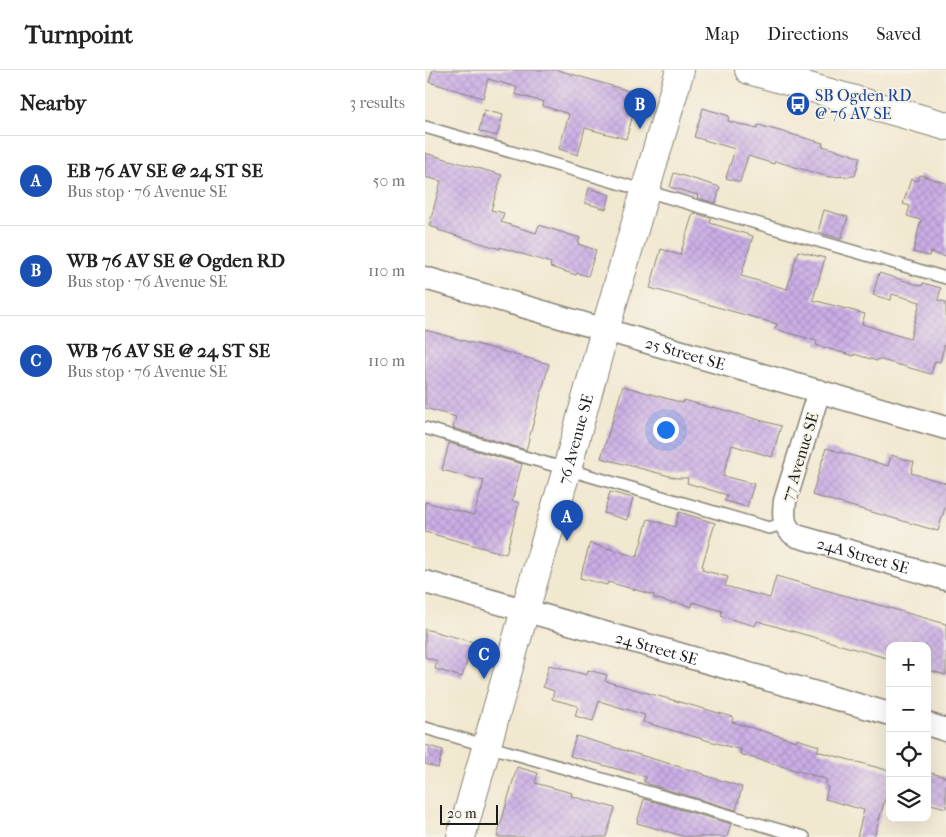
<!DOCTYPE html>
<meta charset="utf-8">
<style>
body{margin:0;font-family:"IM FELL French Canon",serif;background:#f6f6f6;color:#222}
.controls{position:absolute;right:15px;bottom:15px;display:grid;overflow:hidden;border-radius:10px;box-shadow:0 5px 20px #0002}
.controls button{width:45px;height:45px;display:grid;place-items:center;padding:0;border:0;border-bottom:1px solid #e0e0e0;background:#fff;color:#222;font:25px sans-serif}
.scale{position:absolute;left:15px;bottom:12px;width:58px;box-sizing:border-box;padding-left:5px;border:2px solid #1c1c1c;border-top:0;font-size:14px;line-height:18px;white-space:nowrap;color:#1c1c1c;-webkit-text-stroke:4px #f7f3e8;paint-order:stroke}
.you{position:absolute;left:240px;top:359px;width:18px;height:18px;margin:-12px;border:4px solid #fff;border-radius:50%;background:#1a73e8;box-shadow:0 0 0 8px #1a73e833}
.badge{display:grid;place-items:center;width:32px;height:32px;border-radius:50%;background:#0f766e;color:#fff;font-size:16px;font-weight:700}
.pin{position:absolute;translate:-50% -41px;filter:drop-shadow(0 1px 2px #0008)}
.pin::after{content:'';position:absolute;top:26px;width:18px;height:15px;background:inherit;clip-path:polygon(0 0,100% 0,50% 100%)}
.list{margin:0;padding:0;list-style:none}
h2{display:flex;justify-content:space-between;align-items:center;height:65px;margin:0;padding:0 20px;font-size:21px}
h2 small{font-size:16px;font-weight:400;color:#767676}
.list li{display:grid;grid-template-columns:32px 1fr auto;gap:15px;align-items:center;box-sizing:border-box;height:90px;padding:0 20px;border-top:1px solid #e0e0e0}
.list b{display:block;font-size:19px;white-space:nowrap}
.list p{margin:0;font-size:16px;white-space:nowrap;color:#767676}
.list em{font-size:16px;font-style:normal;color:#767676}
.icon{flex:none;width:28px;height:28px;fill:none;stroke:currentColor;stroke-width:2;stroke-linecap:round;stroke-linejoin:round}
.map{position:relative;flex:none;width:521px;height:767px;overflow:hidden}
header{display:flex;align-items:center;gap:30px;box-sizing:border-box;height:70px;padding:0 25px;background:#fff;border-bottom:1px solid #e0e0e0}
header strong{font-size:24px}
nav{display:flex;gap:28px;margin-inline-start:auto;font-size:18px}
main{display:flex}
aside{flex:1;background:#fff}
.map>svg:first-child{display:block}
</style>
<header>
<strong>Turnpoint</strong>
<nav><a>Map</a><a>Directions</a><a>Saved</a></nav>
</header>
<main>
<aside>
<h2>Nearby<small>3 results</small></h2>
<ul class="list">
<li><span class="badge" style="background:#1a4fb4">A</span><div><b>EB 76 AV SE @ 24 ST SE</b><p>Bus stop · 76 Avenue SE</p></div><em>50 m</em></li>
<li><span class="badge" style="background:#1a4fb4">B</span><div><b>WB 76 AV SE @ Ogden RD</b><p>Bus stop · 76 Avenue SE</p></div><em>110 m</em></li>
<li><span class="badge" style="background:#1a4fb4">C</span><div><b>WB 76 AV SE @ 24 ST SE</b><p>Bus stop · 76 Avenue SE</p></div><em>110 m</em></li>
</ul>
</aside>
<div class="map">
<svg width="521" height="767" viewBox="0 0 521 767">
<defs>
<pattern id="building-cross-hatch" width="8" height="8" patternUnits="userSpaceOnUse" patternTransform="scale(1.25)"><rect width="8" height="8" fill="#caade5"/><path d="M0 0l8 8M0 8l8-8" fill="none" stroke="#ad94c4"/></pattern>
</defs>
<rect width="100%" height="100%" fill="#f7f3e8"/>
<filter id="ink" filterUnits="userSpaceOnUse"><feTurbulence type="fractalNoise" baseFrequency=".02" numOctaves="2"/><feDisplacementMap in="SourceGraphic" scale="10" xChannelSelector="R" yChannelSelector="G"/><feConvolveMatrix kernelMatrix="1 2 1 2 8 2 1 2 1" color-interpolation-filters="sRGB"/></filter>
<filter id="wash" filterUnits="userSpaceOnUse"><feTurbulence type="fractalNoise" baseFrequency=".0096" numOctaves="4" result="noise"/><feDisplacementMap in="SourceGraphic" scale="20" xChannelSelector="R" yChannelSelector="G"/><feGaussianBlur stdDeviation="1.12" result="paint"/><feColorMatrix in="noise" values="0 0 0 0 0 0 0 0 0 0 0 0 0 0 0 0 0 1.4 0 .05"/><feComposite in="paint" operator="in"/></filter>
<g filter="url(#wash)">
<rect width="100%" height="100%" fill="#f1e8d0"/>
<g id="blocks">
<path fill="url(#building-cross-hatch)" d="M8,0H133L214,24L201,69L160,58L153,85L134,79L144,44L118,36L119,32L90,24L92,17L63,9L58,28L4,12Z
M278,38L304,46L303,51L332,59L333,55L398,73L397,76L426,84V85L435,87L430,106L404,107L350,91L349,94L323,86L315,112L301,108L310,79L269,67Z
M59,40L78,45L72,66L54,61Z
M0,83L77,105L66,140L79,143L76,152L111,163L114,155L155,168L153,174L171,180L163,206L152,203L151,205L125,197L126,193L75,177V179L13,160L14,159L4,156L16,111L0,107Z
M249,103L295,117L291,133L272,128L273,125L245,117Z
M495,105L521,113V187L505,182L504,186L488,182L496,150L482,146L485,136L478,134L486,109L493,111Z
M164,118L185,125L181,139L160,133Z
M399,140L423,147L416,169L393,162Z
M268,143L286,148L285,153L328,166L316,206L362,219L373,181L400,188L388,230L440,244L437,254L468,264L485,269L495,232L467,224L466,230L448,225L454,203L497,216L498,213L516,218L513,230L521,232V269L515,292L510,291L506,304L453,289L452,291L429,284V286L391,275L392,271L350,259L352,254L225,218L236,179L255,185Z
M0,260L124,294L101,380L28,358L31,347L0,338Z
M198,316L258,333L259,330L287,338L288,337L356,356L347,387L307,375L298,406L329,414L322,437L300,431L302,425L262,413L263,408H252L176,388Z
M24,373L97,394L87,431L94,433L81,484L0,462V432L49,445L59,411L17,400Z
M401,378L463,396L466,385L489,392L486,403L521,413V434L513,461L387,425Z
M185,422L208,428L202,450L179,443Z
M254,442L290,453L277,496H278L277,500L303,507L300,516L345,528L351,506L521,554V605L502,600V576H465V589L332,551L330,556L296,546L297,541L268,532L267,537L250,532V534L229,528V525L183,512L182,515L155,508L165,473L212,487L223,449L250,457Z
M0,559L48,572L37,607L10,599L12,591L0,587Z
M124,595L162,605L163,600L182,605L180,611L308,647L307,652L371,671L372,669L394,676L392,681L465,701V727L461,726L449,767H432L439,740L400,729L403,717L401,716V709L315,684L316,680L218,652L220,645L174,631L168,651L150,646L153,636L127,629L129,621L118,617Z
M151,666L279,704V705L317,717L311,740L223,714V713L219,712L221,707L145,686Z
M0,675L18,680L13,698L0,694Z
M92,697L113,703L110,713L147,723L146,726L190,738L181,767H72Z
M502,702L521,707V738L502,733Z
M219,729L306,754L302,767H261L212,753Z"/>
</g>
</g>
<g filter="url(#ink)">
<use href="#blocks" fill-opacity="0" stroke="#868276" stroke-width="1"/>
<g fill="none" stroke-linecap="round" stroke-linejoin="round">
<g stroke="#868276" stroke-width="14">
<path id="lane" d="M0,57L521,208
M0,358L344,458L360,453
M0,658L379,767"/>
</g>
<g stroke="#868276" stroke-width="25">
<g id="street">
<path id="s1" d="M0,208L521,358"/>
<path id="s2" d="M394,321L360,431C358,446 358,459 372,466L521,509"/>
<path id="s3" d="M0,512L465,644"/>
<path d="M502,654L521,660"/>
</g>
</g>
<g stroke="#868276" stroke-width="30">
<g id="secondary">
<path d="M324,0L521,56"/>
<path id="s4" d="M36,767L100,540L142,399L180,260L255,0"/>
</g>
</g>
<use href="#lane" stroke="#fff" stroke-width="11"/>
<use href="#street" stroke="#fff" stroke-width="22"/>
<use href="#secondary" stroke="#fff" stroke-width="28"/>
</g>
</g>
<defs>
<g id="bus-disc" transform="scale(1.25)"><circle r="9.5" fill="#1a4fb4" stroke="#f7f3e8"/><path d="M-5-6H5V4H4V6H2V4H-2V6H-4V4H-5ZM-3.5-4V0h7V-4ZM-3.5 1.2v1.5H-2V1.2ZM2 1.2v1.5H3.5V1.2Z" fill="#fff"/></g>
</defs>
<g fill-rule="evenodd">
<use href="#bus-disc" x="373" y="34"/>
</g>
<g text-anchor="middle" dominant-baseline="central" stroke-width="4" stroke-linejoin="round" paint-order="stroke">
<g font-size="16" fill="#164399" stroke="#f7f3e8" text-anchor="start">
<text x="390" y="25">SB Ogden RD<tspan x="390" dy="18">@ 76 AV SE</tspan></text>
</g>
<g font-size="16" fill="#1c1c1c" stroke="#f7f3e8">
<text stroke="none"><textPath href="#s1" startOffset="271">25 Street SE</textPath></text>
<text stroke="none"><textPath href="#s4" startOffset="414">76 Avenue SE</textPath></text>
<text transform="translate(375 387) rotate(-73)">77 Avenue SE</text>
<text stroke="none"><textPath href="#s2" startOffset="224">24A Street SE</textPath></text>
<text stroke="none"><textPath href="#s3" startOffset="241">24 Street SE</textPath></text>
</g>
</g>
</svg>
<div class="controls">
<button>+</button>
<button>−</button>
<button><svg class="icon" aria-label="locate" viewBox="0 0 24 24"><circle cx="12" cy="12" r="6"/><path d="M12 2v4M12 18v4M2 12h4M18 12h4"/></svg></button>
<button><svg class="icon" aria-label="layers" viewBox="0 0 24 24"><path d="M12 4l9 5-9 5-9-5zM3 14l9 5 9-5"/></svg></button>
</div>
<div class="scale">20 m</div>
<div class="you"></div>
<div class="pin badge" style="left:142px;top:471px;background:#1a4fb4">A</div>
<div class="pin badge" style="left:215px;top:59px;background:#1a4fb4">B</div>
<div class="pin badge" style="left:59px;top:609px;background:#1a4fb4">C</div>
</div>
</main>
